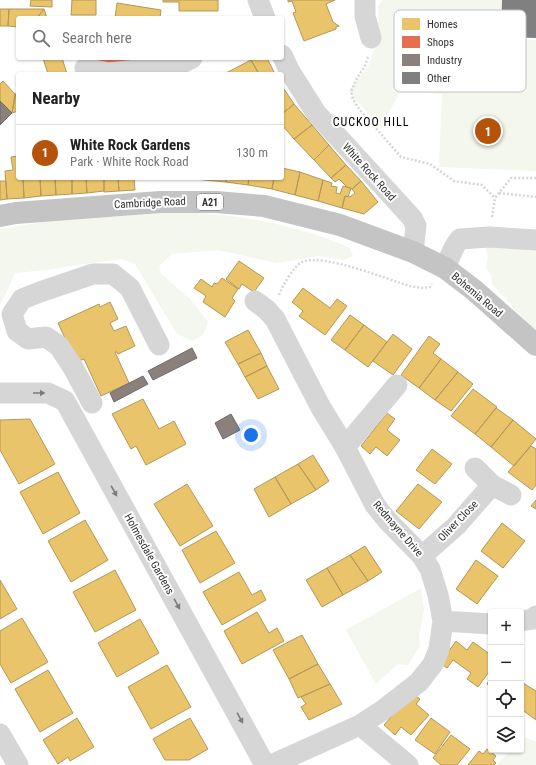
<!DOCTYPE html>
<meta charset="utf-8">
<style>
body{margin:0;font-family:"Roboto Condensed",sans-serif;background:#f2f2f2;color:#222}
.controls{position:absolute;right:12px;bottom:12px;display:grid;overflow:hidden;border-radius:4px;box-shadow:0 1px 3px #0004}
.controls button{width:36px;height:36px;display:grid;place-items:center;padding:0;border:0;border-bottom:1px solid #e0e0e0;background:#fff;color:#222;font:20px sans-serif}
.you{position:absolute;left:251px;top:435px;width:14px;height:14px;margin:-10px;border:3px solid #fff;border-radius:50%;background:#1a73e8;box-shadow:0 0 0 6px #1a73e833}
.badge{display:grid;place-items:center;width:26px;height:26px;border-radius:50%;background:#b45309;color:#fff;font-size:13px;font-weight:700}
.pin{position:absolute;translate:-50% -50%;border:2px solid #fff;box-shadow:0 1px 4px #0006}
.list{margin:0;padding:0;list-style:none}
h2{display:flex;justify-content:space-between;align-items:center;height:52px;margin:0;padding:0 16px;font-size:17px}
h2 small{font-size:13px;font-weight:400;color:#767676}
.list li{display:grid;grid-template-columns:26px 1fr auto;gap:12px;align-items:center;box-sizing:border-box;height:56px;padding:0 16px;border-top:1px solid #e0e0e0}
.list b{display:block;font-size:15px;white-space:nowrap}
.list p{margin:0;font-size:13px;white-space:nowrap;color:#767676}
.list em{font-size:13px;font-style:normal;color:#767676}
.icon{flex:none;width:22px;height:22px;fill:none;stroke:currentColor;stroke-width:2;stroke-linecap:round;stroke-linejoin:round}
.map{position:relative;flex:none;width:536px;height:765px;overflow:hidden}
.search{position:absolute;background:#fff;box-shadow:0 1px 3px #0004;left:16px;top:16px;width:268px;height:44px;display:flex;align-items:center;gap:10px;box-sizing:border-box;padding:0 14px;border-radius:4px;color:#767676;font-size:15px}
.panel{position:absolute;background:#fff;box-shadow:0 1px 3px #0004;left:16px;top:72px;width:268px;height:108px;border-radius:4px}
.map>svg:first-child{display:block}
</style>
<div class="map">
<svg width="536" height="765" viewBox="0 0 536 765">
<rect width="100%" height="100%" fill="#fff"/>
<path fill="#f3f7ee" d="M383,0H502L501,38L536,40V171L439,167L442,94L401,90L381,128L348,91L368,67L378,39V6Z
M178,212C237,214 297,224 350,248L353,256L343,260L319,256L276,263L218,250L172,254L159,266L161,274L190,299L208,322L203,335L192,341L177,334L135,264L121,259L84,264L47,270L15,273L0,306V229L43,222Z
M536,245V333L492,284L491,275L485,268L488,259L485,246Z
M421,588L424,610L419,636L420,646L408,665L398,664L376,684L346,630Z
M525,737L536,742V765H496L511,750H521V741Z"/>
<path fill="#e9c46a" stroke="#b29859" d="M31,0H52V7L30,6Z
M72,0H96V15H71Z
M163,0H218V11H179V2H163Z
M288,0H335L326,4L333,22L339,26L336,27V29L304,41L293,13L296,12L292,1L288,2Z
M117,3L161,10L160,18H115Z
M0,9H9L8,26H0Z
M9,9H44L37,18H18V27L8,26Z
M44,9L47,18H37Z
M43,58H62L67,74H48Z
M255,58H267L275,74H259L251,60Z
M251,60L259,74H224Z
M3,81L15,94L12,113L0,101V84Z
M282,86L294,104L282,114Z
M18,92V111L12,113L16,93Z
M294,104L312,125L294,139L282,125V114Z
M312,125L329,145L314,160L294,139Z
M329,145L346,165L331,178L314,160Z
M18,156V178H23L24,198L7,199L5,171L13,170L11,157Z
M346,165L361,181L352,189L347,187L339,179L335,182L331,178Z
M282,168L300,172L295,195L272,189L274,178H282Z
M300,172L323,180L318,201L295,195Z
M23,178H40L41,196L24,198Z
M40,178H55L56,195L41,196Z
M55,178H72V194L56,195Z
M72,178H86L87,193L72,194Z
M86,178H104V191L87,193Z
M104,178H118L119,191L104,192Z
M118,178H134L135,190L119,191Z
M194,178H226V182L194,179Z
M226,178H249L248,185L226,182Z
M249,178H274L272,189L248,185Z
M323,180L332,183L331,186L337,187L336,193L340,194L343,186L351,188L348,197L345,196L342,208L318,201Z
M0,181H6L7,199L0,200Z
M361,181L378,202L364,214L342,208L345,196L350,197L355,193L352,189Z
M239,261L264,278L254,292L242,284L239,289L226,279Z
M222,278L238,289L232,298L235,301L225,317L203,302L206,296L194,288L201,279L212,287L214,283L217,284Z
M303,288L330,308L337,299L347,306L325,335L299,316L303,311L292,302Z
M110,302L118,319L110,323L114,331L126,326L135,346L118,354L117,352H115L129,383L101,396L84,359L76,362L58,323L99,304L100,307Z
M350,315L364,325L345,350L331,340Z
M364,325L387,342L368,367L345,350Z
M248,330L261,353L238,364L225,342Z
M393,334L412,349L393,375L373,361Z
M429,336L440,344L433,353L441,359L419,388L401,375Z
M261,353L267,366L245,377L238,364Z
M441,359L458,372L435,400L419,388Z
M267,366L279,389L258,399L245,377Z
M458,372L473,384L451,411L435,400Z
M473,389L497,407L475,434L451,416Z
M143,399L159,429L174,421L186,444L146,465L136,446L131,449L112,414Z
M496,408L513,420L491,447L475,434Z
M387,413L395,419L387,430L400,440L387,456L376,447L370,454L361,446Z
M30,419L55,464L19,484L0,450V420Z
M513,420L536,439L514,466L491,447Z
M531,446L536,449V485L532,490L508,472Z
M432,449L452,464L435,484L416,470Z
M313,455L329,481L316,490L298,464Z
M298,464L316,490L291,504L275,477Z
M58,472L80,513L43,534L20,492Z
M275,477L291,504L269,517L254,489Z
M187,484L213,526L180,546L154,504Z
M418,484L442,502L419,529L396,511Z
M536,500V509L531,506Z
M85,520L108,560L71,582L48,541Z
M502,523L525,541L503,568L481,551Z
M216,531L235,563L200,583L182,550Z
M365,546L382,572L368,581L350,555Z
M350,555L368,581L343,595L327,568Z
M476,560L498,576L477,604L456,589Z
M327,568L343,595L322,607L306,580Z
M115,570L136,610L95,632L73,592Z
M239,572L252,595L261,590L266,600L222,625L203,592Z
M0,580L17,609L0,619Z
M257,612L269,633L277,628L284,641L242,664L224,631Z
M22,618L48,662L11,683L0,664V631Z
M140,619L159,653L117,677L98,643Z
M302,635L318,664L289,679L273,650Z
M456,641L467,650L473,642L491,655V669L478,687L467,679L471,673L453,660L447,668L440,663Z
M318,664L330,684L298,698L289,679Z
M167,665L191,707L151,729L128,687Z
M48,670L73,713L40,732L15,689Z
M491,677V686L487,684Z
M523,683L536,691V720L521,709V686Z
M330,684L342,704L309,720L301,707L306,704L301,697Z
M412,693L420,699L416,704L429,715L411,735L401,727L395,735L384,725Z
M77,718L94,747L70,761L68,757L58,764L43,740Z
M190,718L208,749L189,760H165L153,739Z
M431,718L450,732L435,754L415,740Z
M451,735L470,749L457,765H441L433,758Z
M487,749L496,756L493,760L496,763L494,765H468L479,751L483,754Z"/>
<path fill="#e76f51" stroke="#b15d48" d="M77,58H137L135,68Z"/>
<path fill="#8a817c" stroke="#706966" d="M0,101L12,113L0,125Z
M192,348L197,358L153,380L148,371Z
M143,376L148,384L114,402L110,393Z
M231,414L240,430L223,439L215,423Z"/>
<path fill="#808080" d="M502,0H536V38L501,37Z"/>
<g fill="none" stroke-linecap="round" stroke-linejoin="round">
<path stroke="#d6d6d6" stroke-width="2.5" stroke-dasharray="2 2" stroke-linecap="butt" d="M368,57L365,66L357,78L351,92L353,99L359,109L401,157L430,164L454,181L482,185L495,198
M499,193L536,197
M492,217L495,198L511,178H536
M279,295C282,287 294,265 302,262C323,253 386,279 410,286L422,288L430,287L432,284"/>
<path stroke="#d6d6d6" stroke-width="21" d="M258,0L265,18
M365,0V16L371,38
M282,55L289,70L316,113L412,218L416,226L413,252
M85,68L108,73L137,70L178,65L192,58
M445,268C449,260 454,244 460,239L489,237L536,240
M255,301L267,310L275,319L320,406L345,447L375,505L387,520L422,556L430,569L438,595L443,621L439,649L433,664L419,682L383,710L360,725L271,765
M0,393H48L65,401L265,765
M92,403L74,369L59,346L46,337L28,339L17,331L12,314L22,299L40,292L93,274H113L130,288L159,345
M345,447L397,385
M475,468L492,485L511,495
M422,556L456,526L492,485
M443,621L491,624
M521,621L533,619L536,616
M360,725L408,765
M0,734L18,765"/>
<path stroke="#c4c4c4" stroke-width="22" d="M0,216L16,213L160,202H216L264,206L340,225L413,252L445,268L474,290L536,345"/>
</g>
<defs><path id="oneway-solid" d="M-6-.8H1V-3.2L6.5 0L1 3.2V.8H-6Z"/></defs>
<g fill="#7c7c7c">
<use href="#oneway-solid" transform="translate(39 393)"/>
<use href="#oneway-solid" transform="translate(114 491) rotate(61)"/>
<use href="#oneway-solid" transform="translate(177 604) rotate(61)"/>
<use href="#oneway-solid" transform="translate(240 718) rotate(61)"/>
</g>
<g text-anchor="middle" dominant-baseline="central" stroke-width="4" stroke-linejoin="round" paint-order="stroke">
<rect fill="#fff" stroke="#707070" stroke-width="1" x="197" y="194" width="26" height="16" rx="3"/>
<g font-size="10" font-weight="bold" fill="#323232">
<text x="210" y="202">A21</text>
</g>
<g font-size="11" fill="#323232" stroke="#fff">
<text transform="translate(369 172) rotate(48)">White Rock Road</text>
<text transform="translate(150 203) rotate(-3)">Cambridge Road</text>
<text transform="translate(477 295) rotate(40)">Bohemia Road</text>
<text transform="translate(458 521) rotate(-46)">Oliver Close</text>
<text transform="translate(398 529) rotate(49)">Redmayne Drive</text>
<text transform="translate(149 554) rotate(61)">Holmesdale Gardens</text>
</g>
<g font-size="12" letter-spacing="1" fill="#000" stroke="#fff">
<text x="371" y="122">CUCKOO HILL</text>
</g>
</g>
<rect x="394" y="10" width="132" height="82" rx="6" fill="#fff" stroke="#c2c2c2" stroke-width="1"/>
<rect x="402" y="18" width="18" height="12" fill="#e9c46a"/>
<rect x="402" y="36" width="18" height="12" fill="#e76f51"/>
<rect x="402" y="54" width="18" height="12" fill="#8a817c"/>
<rect x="402" y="72" width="18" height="12" fill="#808080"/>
<g font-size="11" fill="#323232">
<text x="427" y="28">Homes</text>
<text x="427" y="46">Shops</text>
<text x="427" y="64">Industry</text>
<text x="427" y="82">Other</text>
</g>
</svg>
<div class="controls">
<button>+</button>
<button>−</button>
<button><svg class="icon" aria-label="locate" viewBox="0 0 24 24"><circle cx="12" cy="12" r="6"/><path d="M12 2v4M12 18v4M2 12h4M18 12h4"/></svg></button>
<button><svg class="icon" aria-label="layers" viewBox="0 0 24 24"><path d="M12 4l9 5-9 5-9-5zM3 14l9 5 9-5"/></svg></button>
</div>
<div class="you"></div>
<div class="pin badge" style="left:488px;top:131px">1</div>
<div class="search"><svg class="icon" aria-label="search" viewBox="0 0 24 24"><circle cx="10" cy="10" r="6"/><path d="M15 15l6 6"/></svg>Search here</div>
<section class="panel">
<h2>Nearby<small></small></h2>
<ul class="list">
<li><span class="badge">1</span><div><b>White Rock Gardens</b><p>Park · White Rock Road</p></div><em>130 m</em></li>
</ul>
</section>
</div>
